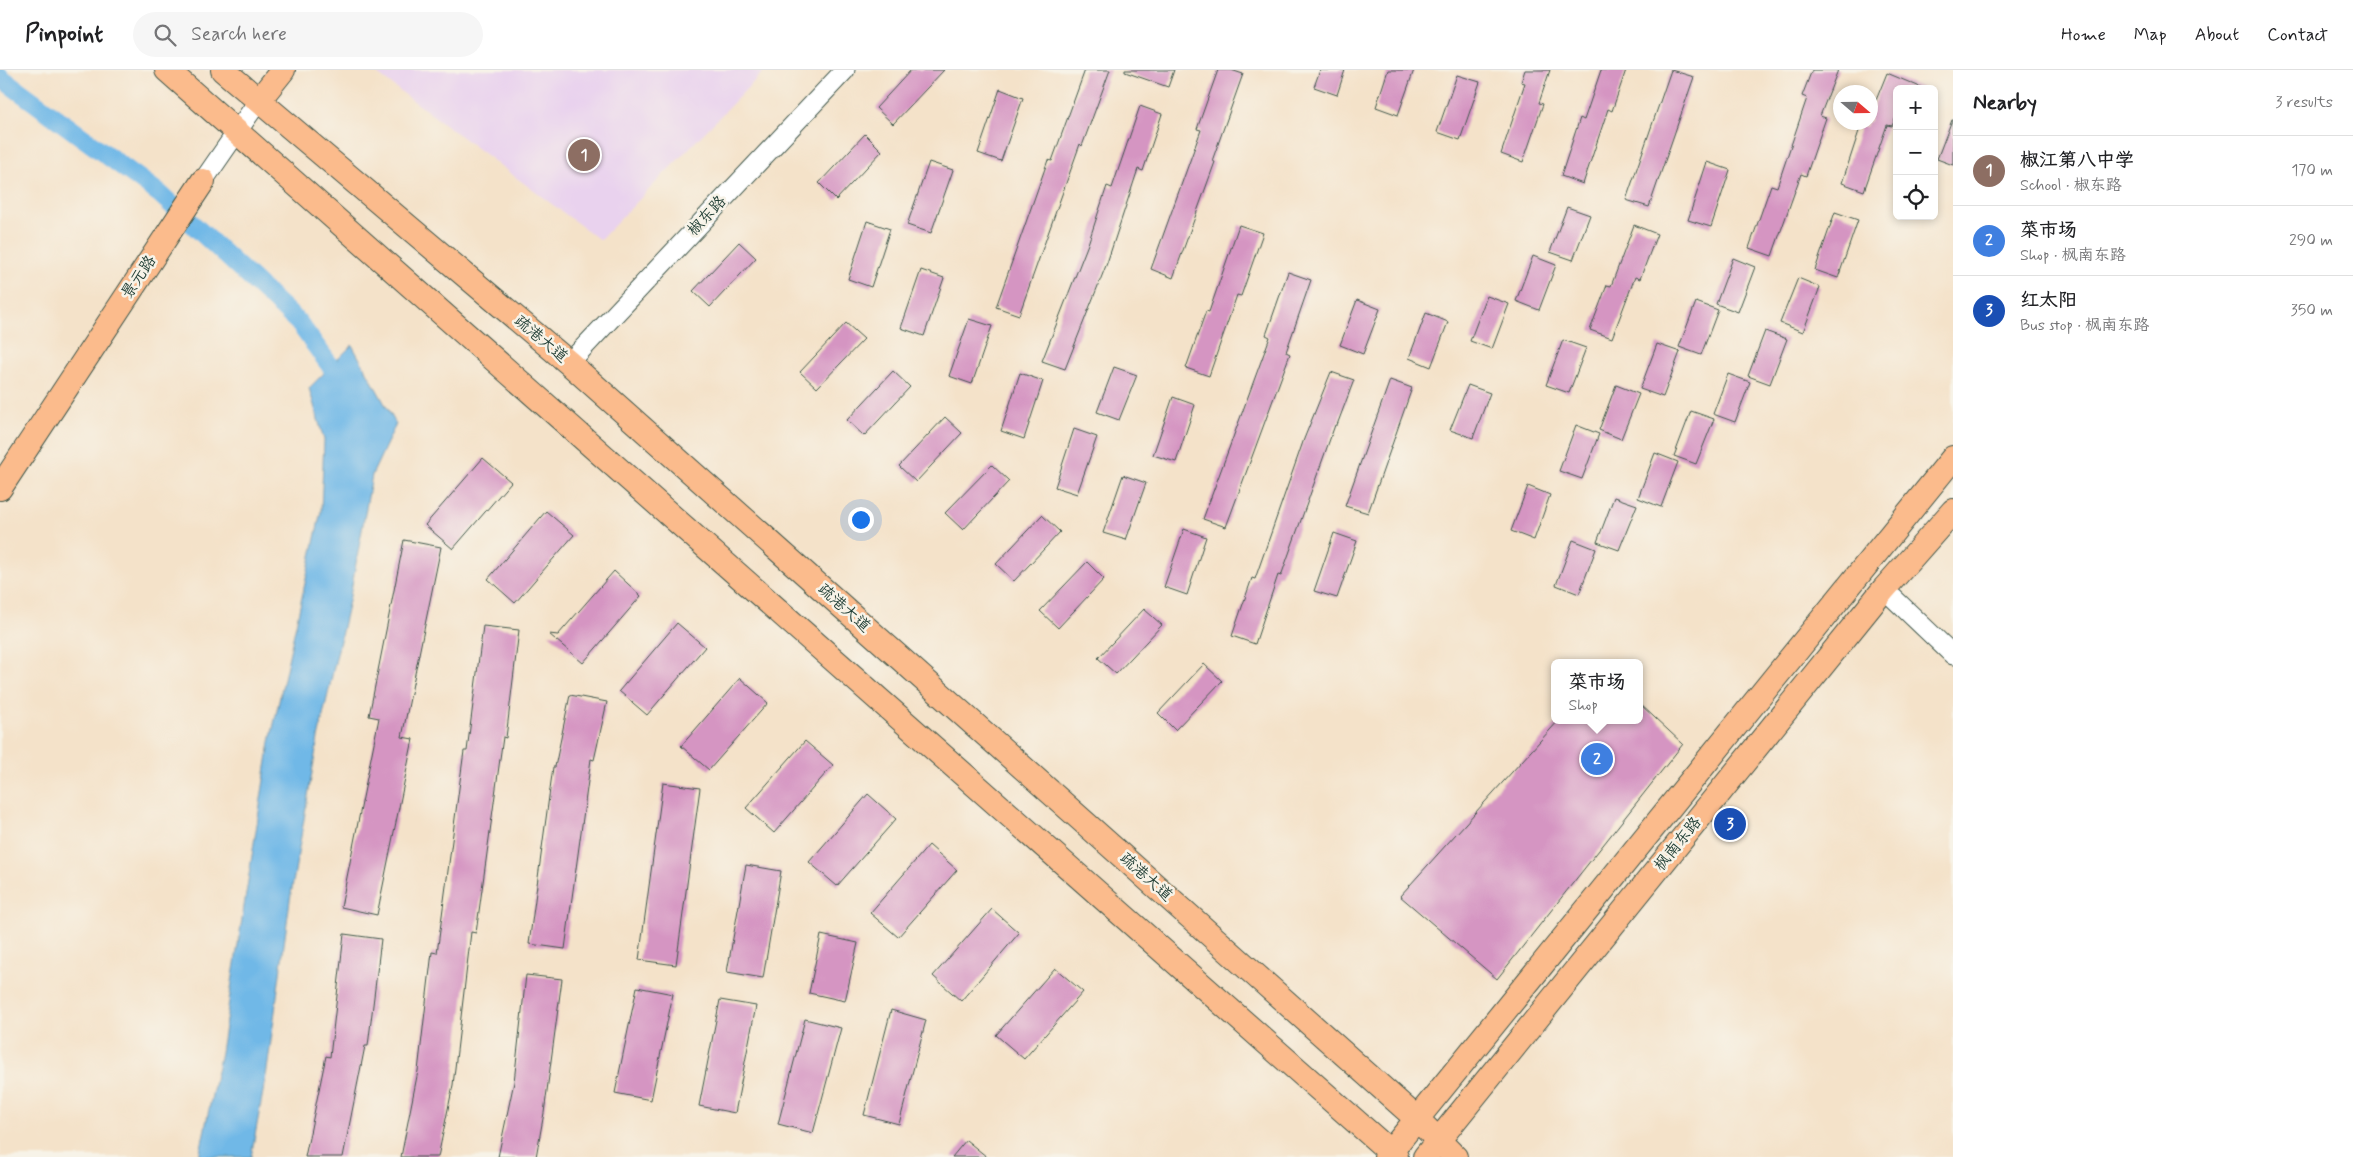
<!DOCTYPE html>
<meta charset="utf-8">
<style>
body{margin:0;font-family:Mynerve,"LXGW WenKai TC",sans-serif;background:#f6f6f6;color:#202124}
.controls{position:absolute;right:15px;top:15px;display:grid;overflow:hidden;border-radius:8px;box-shadow:0 2px 8px #0003}
.controls button{width:45px;height:45px;display:grid;place-items:center;padding:0;border:0;border-bottom:1px solid #e0e0e0;background:#fff;color:#202124;font:25px sans-serif}
.compass{position:absolute;left:1833px;top:15px;width:45px;height:45px;border-radius:50%;background:#fff;box-shadow:0 2px 8px #0003;rotate:110deg}
.you{position:absolute;left:860px;top:449px;width:18px;height:18px;margin:-12px;border:4px solid #fff;border-radius:50%;background:#1a73e8;box-shadow:0 0 0 8px #1a73e833}
.badge{display:grid;place-items:center;width:32px;height:32px;border-radius:50%;background:#c8321e;color:#fff;font-size:16px;font-weight:700}
.pin{position:absolute;translate:-50% -50%;border:2px solid #fff;box-shadow:0 1px 5px #0006}
.popup{position:absolute;left:1551px;top:589px;width:92px;height:65px;box-sizing:border-box;display:grid;place-content:center;border-radius:8px;background:#fff;filter:drop-shadow(0 1px 4px #0005);font-size:16px;white-space:nowrap;color:#757577}
.popup b{font-size:19px;color:#202124}
.popup::after{content:'';position:absolute;left:50%;top:100%;margin-left:-10px;border:10px solid transparent;border-top-color:#fff}
.list{margin:0;padding:0;list-style:none}
h2{display:flex;justify-content:space-between;align-items:center;height:65px;margin:0;padding:0 20px;font-size:21px}
h2 small{font-size:16px;font-weight:400;color:#757577}
.list li{display:grid;grid-template-columns:32px 1fr auto;gap:15px;align-items:center;box-sizing:border-box;height:70px;padding:0 20px;border-top:1px solid #e0e0e0}
.list b{display:block;font-size:19px;white-space:nowrap}
.list p{margin:0;font-size:16px;white-space:nowrap;color:#757577}
.list em{font-size:16px;font-style:normal;color:#757577}
.icon{flex:none;width:28px;height:28px;fill:none;stroke:currentColor;stroke-width:2;stroke-linecap:round;stroke-linejoin:round}
.map{position:relative;flex:none;width:1953px;height:1087px;overflow:hidden}
header{display:flex;align-items:center;gap:30px;box-sizing:border-box;height:70px;padding:0 25px;background:#fff;border-bottom:1px solid #e0e0e0}
header strong{font-size:24px}
nav{display:flex;gap:28px;margin-inline-start:auto;font-size:18px}
.search{width:350px;height:45px;background:#f6f6f6;display:flex;align-items:center;gap:12px;box-sizing:border-box;padding:0 18px;border-radius:28px;color:#757577;font-size:19px}
main{display:flex}
aside{flex:1;background:#fff}
.map>svg:first-child{display:block}
</style>
<header>
<strong>Pinpoint</strong>
<div class="search"><svg class="icon" aria-label="search" viewBox="0 0 24 24"><circle cx="10" cy="10" r="6"/><path d="M15 15l6 6"/></svg>Search here</div>
<nav><a>Home</a><a>Map</a><a>About</a><a>Contact</a></nav>
</header>
<main>
<div class="map">
<svg width="1953" height="1087" viewBox="0 0 1953 1087">
<rect width="100%" height="100%" fill="#f7f3e8"/>
<filter id="ink" filterUnits="userSpaceOnUse"><feTurbulence type="fractalNoise" baseFrequency=".02" numOctaves="2"/><feDisplacementMap in="SourceGraphic" scale="10" xChannelSelector="R" yChannelSelector="G"/><feConvolveMatrix kernelMatrix="1 2 1 2 8 2 1 2 1" color-interpolation-filters="sRGB"/></filter>
<filter id="wash" filterUnits="userSpaceOnUse"><feTurbulence type="fractalNoise" baseFrequency=".0096" numOctaves="4" result="noise"/><feDisplacementMap in="SourceGraphic" scale="20" xChannelSelector="R" yChannelSelector="G"/><feGaussianBlur stdDeviation="1.12" result="paint"/><feColorMatrix in="noise" values="0 0 0 0 0 0 0 0 0 0 0 0 0 0 0 0 0 1.4 0 .05"/><feComposite in="paint" operator="in"/></filter>
<g filter="url(#wash)">
<rect width="100%" height="100%" fill="#f4e2c9"/>
<path fill="#e9d2ee" d="M372,0H765L600,170Z"/>
<path fill="#6fb8e7" stroke="#477a8e" d="M352,275L396,354L372,405L350,526L318,668L290,830L267,1000L251,1087H199L221,982L270,672L321,441L324,370L309,318Z"/>
<g fill="none" stroke-linecap="round" stroke-linejoin="round">
<path stroke="#6fb8e7" stroke-width="19" d="M0,7L160,124L299,253L345,316"/>
</g>
<g id="blocks">
<path fill="#d595c2" d="M911,0H944L893,54L876,38Z
M1085,0H1110L1082,76L1080,74L1019,245L996,237L1048,90L1052,91Z
M1125,0H1174L1168,17L1125,2Z
M1218,0H1231L1243,4L1212,91L1215,92L1173,208L1151,199L1201,60L1197,59Z
M1320,0H1345L1337,25L1314,17Z
M1388,0H1414L1398,45L1376,37Z
M1525,0H1550L1539,33L1543,34L1523,92L1501,84L1525,13L1521,12Z
M1601,0H1626L1612,41L1608,39L1583,114L1561,106L1580,48L1584,50Z
M1671,0L1694,7L1649,137L1626,130Z
M1812,0H1838L1820,46L1826,48L1806,106L1801,104L1772,186L1749,178L1771,115L1777,117L1807,28L1802,26Z
M1887,3L1925,19H1897V45L1892,56L1887,55L1864,121L1842,113L1861,55L1866,57L1868,52H1870V45Z
M1457,5L1480,12L1460,70L1437,62Z
M1000,19L1023,28L1001,91L978,83Z
M1140,36L1162,44L1143,101L1138,99L1107,193L1065,299L1042,291L1088,174L1107,116L1112,118Z
M1952,50H1953V95L1937,89Z
M865,64L882,81L836,130L819,113Z
M929,92L953,100L931,163L907,155Z
M1707,92L1730,100L1711,157L1688,150Z
M1567,137L1590,145L1573,190L1550,182Z
M1835,142L1858,150L1838,208L1815,200Z
M867,151L890,159L871,217L848,209Z
M1239,155L1263,163L1241,226L1237,225L1209,306L1186,298L1206,241L1209,242Z
M1634,155L1657,164L1640,209L1635,207L1612,268L1590,260L1607,215L1611,216Z
M739,172L756,188L710,237L693,221Z
M1533,186L1556,195L1539,240L1516,231Z
M1733,188L1755,197L1738,242L1716,234Z
M921,200L944,208L924,266L901,258Z
M1288,202L1311,210L1286,282L1290,284L1226,457L1203,449L1270,267L1266,265Z
M1798,208L1820,217L1803,262L1780,253Z
M1487,226L1509,234L1492,279L1470,271Z
M1357,230L1380,239L1363,284L1340,275Z
M1696,232L1718,240L1701,285L1679,277Z
M1426,243L1448,252L1431,297L1409,288Z
M969,249L992,256L972,314L949,306Z
M846,253L864,269L817,318L800,302Z
M1765,261L1787,269L1770,314L1748,306Z
M1563,270L1586,278L1569,323L1546,315Z
M1657,274L1680,282L1663,327L1640,319Z
M1114,297L1137,305L1119,350L1097,342Z
M893,301L910,317L864,366L847,350Z
M1331,302L1354,310L1337,355H1335L1281,506L1278,505L1255,574L1232,566L1252,508L1255,509L1304,369Z
M1020,303L1043,311L1024,369L1001,361Z
M1728,304L1750,312L1735,352L1713,344Z
M1390,310L1412,318L1368,443L1345,436Z
M1468,315L1490,323L1473,368L1450,360Z
M1616,315L1639,324L1621,369L1599,360Z
M1173,327L1195,335L1176,392L1153,385Z
M1691,341L1714,349L1696,394L1674,386Z
M945,347L962,363L916,412L899,396Z
M1576,355L1599,364L1582,409L1559,401Z
M1074,359L1097,367L1077,424L1055,417Z
M1655,383L1678,392L1661,437L1638,428Z
M483,388L511,412L453,479L425,455Z
M992,395L1009,411L963,460L945,443Z
M1123,405L1146,413L1126,470L1103,463Z
M1528,416L1550,425L1534,470L1511,461Z
M1614,427L1637,435L1619,480L1597,472Z
M546,441L574,465L515,533L488,509Z
M1042,445L1060,462L1014,511L996,494Z
M1184,459L1206,467L1187,525L1164,517Z
M1334,463L1357,471L1337,528L1314,521Z
M404,470L441,477L402,667L413,669L377,845L341,837L379,648L369,646Z
M1573,470L1596,479L1579,524L1556,515Z
M1087,492L1104,509L1058,558L1040,541Z
M614,501L641,526L583,593L549,564L558,565Z
M1144,539L1162,555L1116,604L1098,588Z
M677,553L705,577L647,645L619,621Z
M483,556L519,560L506,668L503,667L476,863L471,862L453,1015L438,1087H401L418,1001L432,882L437,883L464,681H467Z
M1204,594L1222,611L1175,660L1158,643Z
M740,608L768,633L709,700L681,676Z
M570,625L607,632L594,690L591,689L565,879L529,874L553,697H555Z
M1640,634L1683,674L1497,909L1400,826L1559,650H1640Z
M805,671L833,695L774,763L746,738Z
M663,713L700,718L676,895L639,890Z
M868,724L896,749L837,816L809,792Z
M929,775L957,800L898,867L870,843Z
M746,795L781,801L763,908L727,902Z
M992,839L1019,863L961,931L933,906Z
M344,864L381,869L368,976H365L343,1087H305L326,986L330,987Z
M821,865L858,873L845,931L809,923Z
M1055,898L1083,922L1024,989L996,965Z
M526,905L562,909L544,1043L536,1087H498L514,1012Z
M637,917L673,924L651,1030L615,1023Z
M720,930L756,936L735,1043L699,1036Z
M891,940L926,950L899,1054L864,1045Z
M805,949L841,958L813,1063L778,1054Z
M966,1070L987,1087H952Z"/>
</g>
</g>
<g filter="url(#ink)">
<use href="#blocks" fill-opacity="0" stroke="#3f564a" stroke-width="1"/>
<g fill="none" stroke-linecap="round" stroke-linejoin="round">
<g stroke="#3f564a" stroke-width="21">
<path id="minor" d="M203,111L259,30
M569,293L845,0
M1884,519L1953,585"/>
</g>
<g stroke="#3f564a" stroke-width="26">
<path id="major" d="M167,0L1396,1087
M223,0L569,293L1417,1049L1455,1087
M259,30L283,0
M0,418L203,111
M1386,1087L1953,388
M1425,1087L1884,519L1953,441"/>
</g>
<use href="#minor" stroke="#fff" stroke-width="19"/>
<use href="#major" stroke="#fbbb8c" stroke-width="24"/>
</g>
</g>
<g text-anchor="middle" dominant-baseline="central" stroke-width="5" stroke-linejoin="round" paint-order="stroke">
<g font-size="16" fill="#1f3d34" stroke="#f7f3e8">
<text transform="translate(707 146) rotate(-47)">椒东路</text>
<text transform="translate(139 207) rotate(-56)">景元路</text>
<text transform="translate(541 269) rotate(40)">疏港大道</text>
<text transform="translate(844 538) rotate(42)">疏港大道</text>
<text transform="translate(1678 774) rotate(-51)">枫南东路</text>
<text transform="translate(1146 807) rotate(42)">疏港大道</text>
</g>
</g>
</svg>
<div class="controls">
<button>+</button>
<button>−</button>
<button><svg class="icon" aria-label="locate" viewBox="0 0 24 24"><circle cx="12" cy="12" r="6"/><path d="M12 2v4M12 18v4M2 12h4M18 12h4"/></svg></button>
</div>
<svg class="compass" viewBox="-18 -18 36 36"><path d="M0-13l5 13h-10z" fill="#e53935"/><path d="M0 13l5-13h-10z" fill="#757577"/></svg>
<div class="you"></div>
<div class="pin badge" style="left:584px;top:85px;background:#8d6e63">1</div>
<div class="pin badge" style="left:1597px;top:689px;background:#3f7fe0">2</div>
<div class="popup"><b>菜市场</b>Shop</div>
<div class="pin badge" style="left:1730px;top:754px;background:#1a4fb4">3</div>
</div>
<aside>
<h2>Nearby<small>3 results</small></h2>
<ul class="list">
<li><span class="badge" style="background:#8d6e63">1</span><div><b>椒江第八中学</b><p>School · 椒东路</p></div><em>170 m</em></li>
<li><span class="badge" style="background:#3f7fe0">2</span><div><b>菜市场</b><p>Shop · 枫南东路</p></div><em>290 m</em></li>
<li><span class="badge" style="background:#1a4fb4">3</span><div><b>红太阳</b><p>Bus stop · 枫南东路</p></div><em>350 m</em></li>
</ul>
</aside>
</main>
